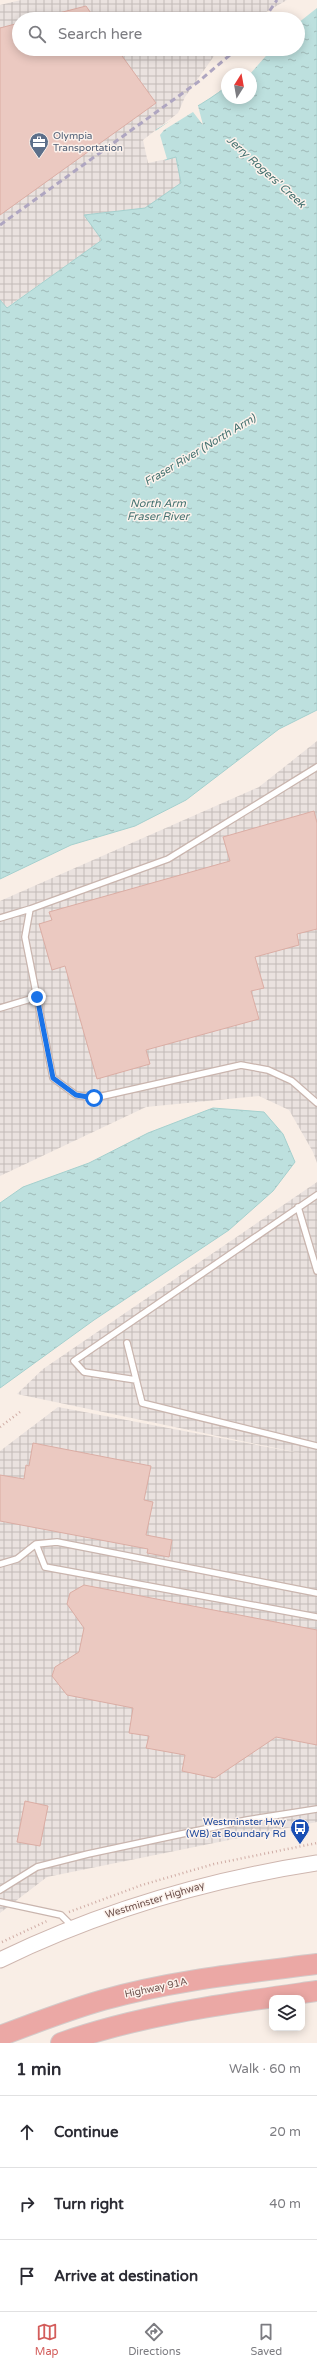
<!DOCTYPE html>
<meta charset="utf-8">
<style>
body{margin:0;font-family:"Varela Round",sans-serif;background:#f2f2f3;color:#2b2b33}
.controls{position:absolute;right:12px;bottom:12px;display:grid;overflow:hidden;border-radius:8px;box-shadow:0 2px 10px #0003}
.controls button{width:36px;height:36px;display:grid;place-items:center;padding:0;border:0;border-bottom:1px solid #e1e1e2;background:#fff;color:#2b2b33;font:20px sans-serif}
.compass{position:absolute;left:221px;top:68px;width:36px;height:36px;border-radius:50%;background:#fff;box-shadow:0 2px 10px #0003;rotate:11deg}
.stop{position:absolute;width:12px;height:12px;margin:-9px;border:3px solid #1a73e8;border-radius:50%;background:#fff}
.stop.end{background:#1a73e8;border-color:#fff;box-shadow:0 1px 4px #0008}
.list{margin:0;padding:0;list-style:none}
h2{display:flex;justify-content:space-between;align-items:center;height:52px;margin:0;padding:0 16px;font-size:17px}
h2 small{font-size:13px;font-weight:400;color:#7c7c81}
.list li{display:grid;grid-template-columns:26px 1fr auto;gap:12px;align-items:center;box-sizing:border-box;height:72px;padding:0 16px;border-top:1px solid #e1e1e2}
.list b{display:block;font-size:15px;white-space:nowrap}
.list em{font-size:13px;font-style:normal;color:#7c7c81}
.icon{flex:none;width:22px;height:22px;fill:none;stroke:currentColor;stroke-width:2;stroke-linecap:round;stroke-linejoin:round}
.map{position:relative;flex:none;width:317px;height:2043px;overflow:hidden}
.search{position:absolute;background:#fff;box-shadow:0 2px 10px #0003;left:12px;right:12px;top:12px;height:44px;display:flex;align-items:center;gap:10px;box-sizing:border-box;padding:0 14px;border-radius:22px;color:#7c7c81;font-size:15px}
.sheet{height:268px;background:#fff}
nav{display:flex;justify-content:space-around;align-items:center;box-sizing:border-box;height:56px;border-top:1px solid #e1e1e2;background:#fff;font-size:11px;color:#7c7c81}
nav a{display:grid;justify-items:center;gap:2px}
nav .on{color:#d35d5b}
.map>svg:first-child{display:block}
</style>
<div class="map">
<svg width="317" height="2043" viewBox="0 0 317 2043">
<defs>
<pattern id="industrial-grid" width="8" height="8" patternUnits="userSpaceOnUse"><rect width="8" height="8" fill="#eae2df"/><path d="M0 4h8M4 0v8" fill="none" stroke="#c2bab7"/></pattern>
<pattern id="water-ripples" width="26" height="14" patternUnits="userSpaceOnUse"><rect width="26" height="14" fill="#bde0de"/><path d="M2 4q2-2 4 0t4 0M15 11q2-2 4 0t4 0" fill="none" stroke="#9eb8b6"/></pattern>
</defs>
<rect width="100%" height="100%" fill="#f9eee6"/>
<path fill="url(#industrial-grid)" d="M21,0H287L254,19H19V49H219L185,97L178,113L143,140L148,163L176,157L181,183L145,208L84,215L102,240L6,308L0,300V5Z
M317,741V1163L313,1152L289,1110L259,1096L146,1107L0,1176V901L259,787Z
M317,1182V1822L47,1877L0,1913V1451L58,1407L309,1455L17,1394L43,1369Z"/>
<path fill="url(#water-ripples)" stroke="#a5d0ce" d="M317,0V710L279,729L186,800L135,826L71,845L0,879V300L7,308L102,240L84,215L145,208L181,183L176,157L165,160L156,130C180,115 205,104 227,86V98H251V74H243L269,49H298L297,19Z
M213,1108L264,1112L283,1134L295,1162L273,1191L229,1230L94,1320L0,1388V1203L23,1187L89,1163L148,1133Z"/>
<path fill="#f9eee6" d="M314,0H317V8L298,23V19H296Z
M266,49H272L250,74H241Z
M197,102L203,125L193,112L164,130L160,135L167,159L163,160L154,132Z"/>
<path fill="#ebc9c1" stroke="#dbada4" d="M86,6L95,19H51V15Z
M19,23V49H117L156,103L0,215V28Z
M314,811L317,823V929L297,934L299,945L255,957L264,988L251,991L259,1019L146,1050L150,1064L97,1079L65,966L52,970L39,924L52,920L49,912L230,861L223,837Z
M33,1443L151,1466L144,1500L153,1502L146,1535L172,1540L169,1557L147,1553L148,1549L0,1521V1475L24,1479L26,1465L29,1466Z
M84,1585L317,1630V1745L276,1737L215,1778L182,1771L185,1755L146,1748L149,1736L129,1733L133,1708L67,1695L52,1676L55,1667L79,1652L84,1628L67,1604L70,1593Z
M25,1801L48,1806L40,1846L17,1842Z"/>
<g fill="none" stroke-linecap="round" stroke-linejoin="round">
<g stroke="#c9b5ae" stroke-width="8">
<path id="lane" d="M317,767L168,859L30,909L25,937L53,1078L76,1095L94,1098L241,1065L268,1070L292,1081L317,1103
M0,918L30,909
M0,1008L37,997
M298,1207L317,1271
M127,1343L142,1403L317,1446
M136,1380L84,1372L74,1361L317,1195
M36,1544L45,1567L317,1617
M0,1564L17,1559L36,1544L57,1542L317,1593
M0,1890L37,1867L88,1854L247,1820L317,1809
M0,1902L61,1915L73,1927"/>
</g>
<g stroke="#ceb6af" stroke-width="17">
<path id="secondary" d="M0,1960C101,1911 206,1880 317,1863"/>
</g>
<g stroke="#d4cbca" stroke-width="22">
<path id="highway" d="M0,2036C34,2023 68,2010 103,2000C173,1980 246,1973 317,1964
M61,2043C143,2014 231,2003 317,1991"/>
</g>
<path stroke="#cfaca5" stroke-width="2.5" stroke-dasharray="1 3" stroke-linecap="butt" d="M0,1427L20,1412
M69,1912L142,1885L214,1864L317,1843
M2,1942L47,1921"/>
<use href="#lane" stroke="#fff" stroke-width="5.5"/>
<use href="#secondary" stroke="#fff" stroke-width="15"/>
<use href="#highway" stroke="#eba8a5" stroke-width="20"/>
<path stroke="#afa6c1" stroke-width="3" stroke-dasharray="6 4" stroke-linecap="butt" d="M264,19L277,0
M0,225L198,82L237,49"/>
</g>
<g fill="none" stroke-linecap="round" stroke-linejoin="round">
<path stroke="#1a73e8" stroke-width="5" d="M37,997L53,1078L76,1095L94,1098"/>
</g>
<defs>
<g id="office-pin" transform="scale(1)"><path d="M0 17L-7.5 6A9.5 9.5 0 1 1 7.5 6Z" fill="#5c6f8a" stroke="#fcf2ec"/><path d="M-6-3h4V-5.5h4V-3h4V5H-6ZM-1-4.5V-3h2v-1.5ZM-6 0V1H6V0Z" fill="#fff"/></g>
<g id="bus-pin" transform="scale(1)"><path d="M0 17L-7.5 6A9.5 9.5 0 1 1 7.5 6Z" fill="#1a4fb4" stroke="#fcf2ec"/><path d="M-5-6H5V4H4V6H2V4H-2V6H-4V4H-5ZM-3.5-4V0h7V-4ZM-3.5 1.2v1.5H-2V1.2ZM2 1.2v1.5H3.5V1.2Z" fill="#fff"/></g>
</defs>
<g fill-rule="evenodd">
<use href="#office-pin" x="39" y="142"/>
<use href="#bus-pin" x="300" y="1828"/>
</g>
<g text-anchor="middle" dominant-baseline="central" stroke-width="3" stroke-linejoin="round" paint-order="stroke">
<g font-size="10" fill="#4e5e75" stroke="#fcf2ec" text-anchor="start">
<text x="53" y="136">Olympia<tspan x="53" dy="12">Transportation</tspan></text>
</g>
<g font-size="10" fill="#164399" stroke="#fcf2ec" text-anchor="end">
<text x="286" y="1822">Westminster Hwy<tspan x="286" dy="12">(WB) at Boundary Rd</tspan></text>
</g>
<g font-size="10" fill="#6f534e" stroke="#fcf2ec">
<text transform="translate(155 1900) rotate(-17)">Westminster Highway</text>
<text transform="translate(156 1988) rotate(-12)">Highway 91A</text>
</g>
<g font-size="11" font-style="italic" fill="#447270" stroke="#fcf2ec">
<text transform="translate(266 172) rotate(42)">Jerry Rogers' Creek</text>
<text transform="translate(200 450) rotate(-31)">Fraser River (North Arm)</text>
<text x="158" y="503">North Arm<tspan x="158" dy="13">Fraser River</tspan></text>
</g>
</g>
</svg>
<div class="controls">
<button><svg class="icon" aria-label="layers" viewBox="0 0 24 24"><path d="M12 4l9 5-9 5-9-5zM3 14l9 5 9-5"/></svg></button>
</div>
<svg class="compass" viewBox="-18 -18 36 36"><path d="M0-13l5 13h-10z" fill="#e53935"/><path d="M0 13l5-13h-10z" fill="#7c7c81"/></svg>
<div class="stop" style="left:94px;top:1098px"></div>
<div class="stop end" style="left:37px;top:997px"></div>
<div class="search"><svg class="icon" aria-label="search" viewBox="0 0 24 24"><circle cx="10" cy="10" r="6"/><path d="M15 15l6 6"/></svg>Search here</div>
</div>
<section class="sheet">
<h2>1 min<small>Walk · 60 m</small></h2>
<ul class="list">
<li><svg class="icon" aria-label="ahead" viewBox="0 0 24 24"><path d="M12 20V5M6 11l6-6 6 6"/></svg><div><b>Continue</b></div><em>20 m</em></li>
<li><svg class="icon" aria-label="right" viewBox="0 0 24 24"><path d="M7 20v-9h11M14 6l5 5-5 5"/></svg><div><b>Turn right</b></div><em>40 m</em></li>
<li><svg class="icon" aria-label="arrive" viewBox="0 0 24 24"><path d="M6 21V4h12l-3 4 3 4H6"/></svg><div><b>Arrive at destination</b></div></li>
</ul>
</section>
<nav>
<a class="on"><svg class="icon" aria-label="map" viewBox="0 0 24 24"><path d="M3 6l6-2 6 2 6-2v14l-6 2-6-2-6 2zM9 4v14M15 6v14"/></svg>Map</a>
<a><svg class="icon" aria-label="directions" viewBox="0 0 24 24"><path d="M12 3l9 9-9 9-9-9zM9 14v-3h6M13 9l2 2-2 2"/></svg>Directions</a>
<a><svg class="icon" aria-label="saved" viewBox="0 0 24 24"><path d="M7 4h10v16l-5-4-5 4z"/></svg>Saved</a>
</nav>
